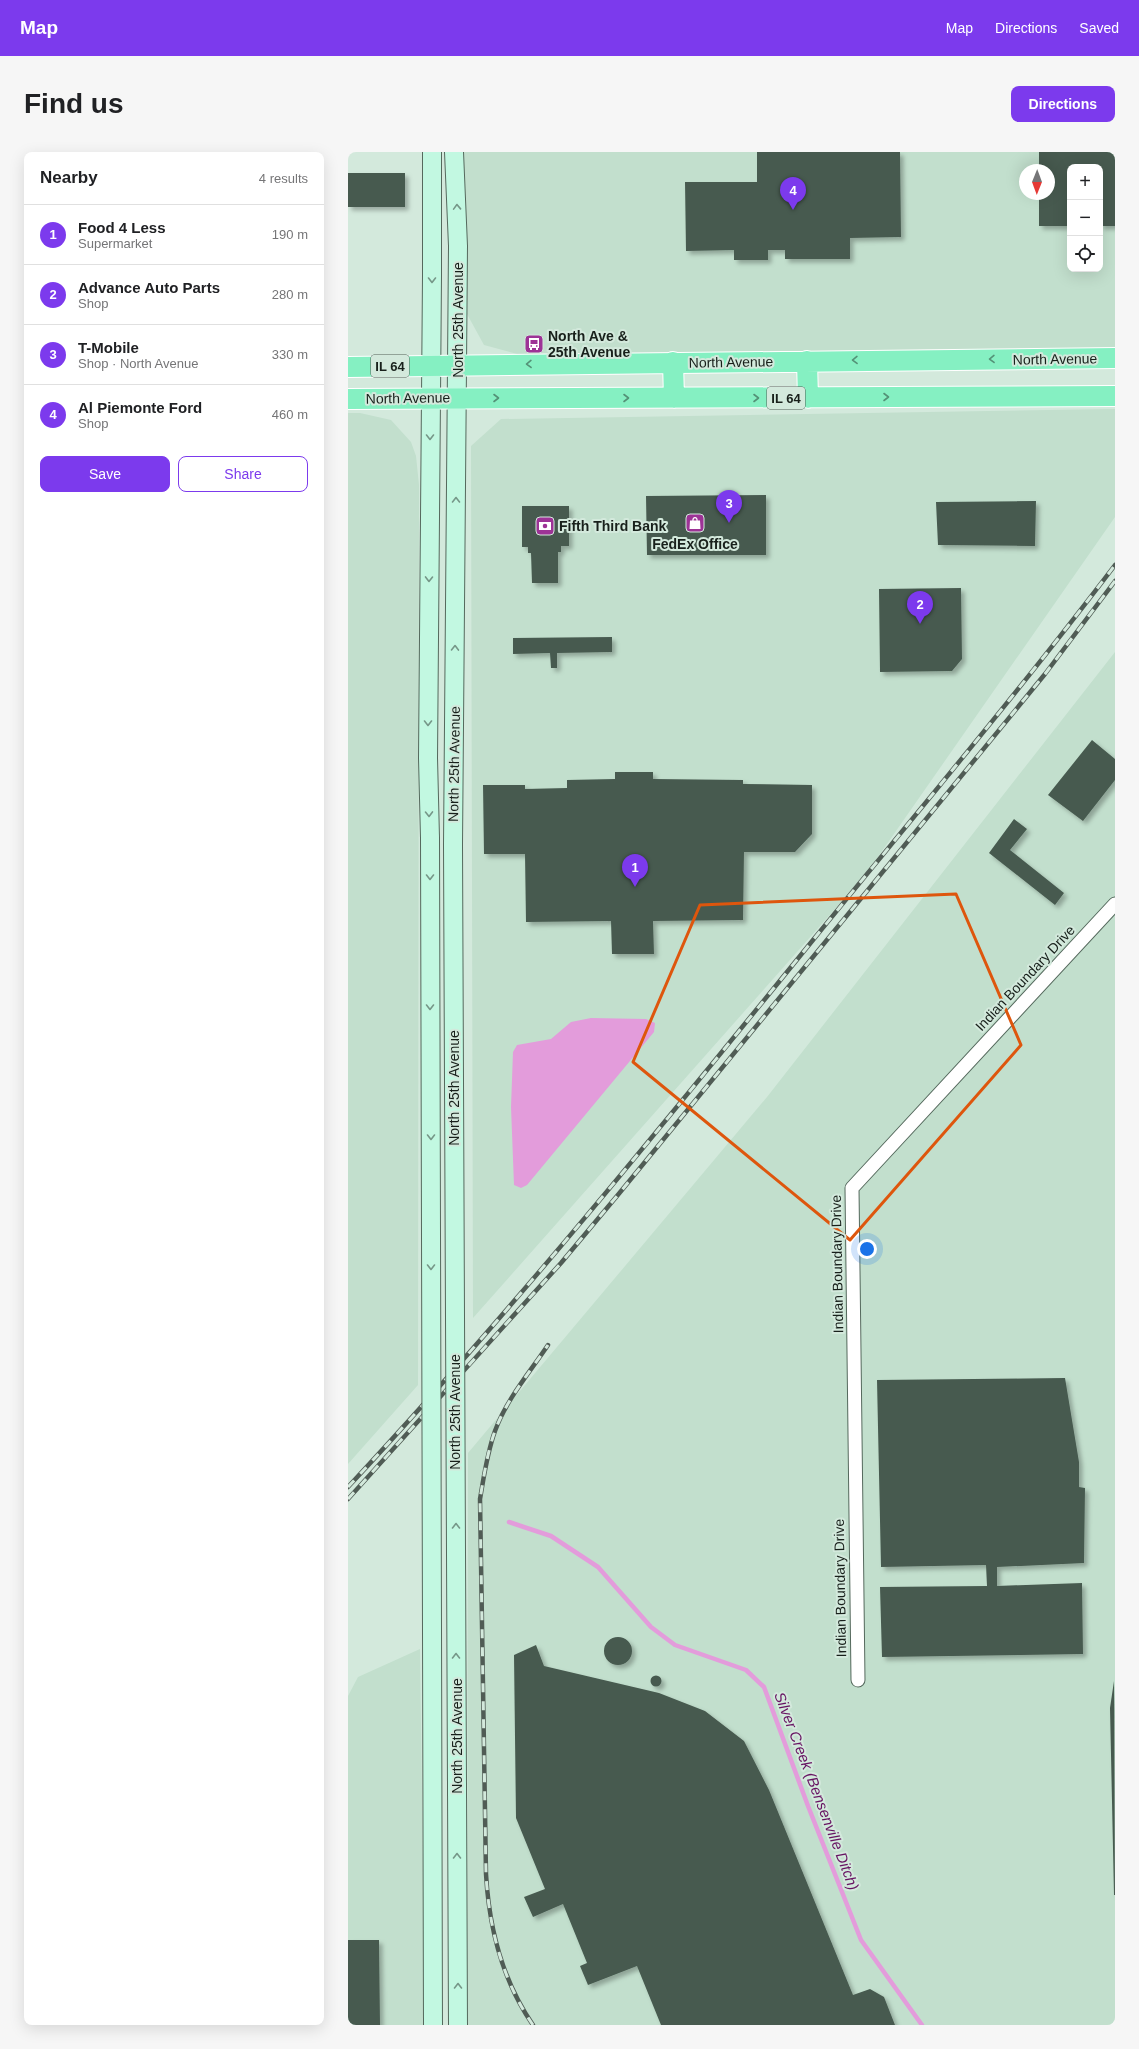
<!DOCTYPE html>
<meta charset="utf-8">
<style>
body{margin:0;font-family:Helvetica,sans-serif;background:#f6f6f6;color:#202124}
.controls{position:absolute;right:12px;top:12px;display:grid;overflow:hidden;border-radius:8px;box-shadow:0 4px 16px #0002}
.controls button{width:36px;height:36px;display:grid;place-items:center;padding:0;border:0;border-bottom:1px solid #e0e0e0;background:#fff;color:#202124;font:20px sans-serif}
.compass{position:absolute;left:671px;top:12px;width:36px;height:36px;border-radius:50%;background:#fff;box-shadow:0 4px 16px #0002;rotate:181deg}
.you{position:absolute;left:519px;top:1097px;width:14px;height:14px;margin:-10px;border:3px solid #fff;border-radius:50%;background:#1a73e8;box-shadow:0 0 0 6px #1a73e833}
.badge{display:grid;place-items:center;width:26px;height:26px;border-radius:50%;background:#7c3aed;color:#fff;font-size:13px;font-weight:700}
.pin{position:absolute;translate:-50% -33px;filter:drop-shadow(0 1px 2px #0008)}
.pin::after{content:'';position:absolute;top:21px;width:14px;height:12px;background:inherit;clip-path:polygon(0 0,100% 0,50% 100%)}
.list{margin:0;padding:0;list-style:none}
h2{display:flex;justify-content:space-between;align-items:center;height:52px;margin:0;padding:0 16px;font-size:17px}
h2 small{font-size:13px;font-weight:400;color:#757577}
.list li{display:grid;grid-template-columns:26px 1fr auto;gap:12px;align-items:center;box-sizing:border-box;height:60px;padding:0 16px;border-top:1px solid #e0e0e0}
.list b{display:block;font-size:15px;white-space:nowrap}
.list p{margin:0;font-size:13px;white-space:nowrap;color:#757577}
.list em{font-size:13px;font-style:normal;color:#757577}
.actions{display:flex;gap:8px;padding:12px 16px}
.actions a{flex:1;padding:9px 0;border:1px solid #7c3aed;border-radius:8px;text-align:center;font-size:14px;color:#7c3aed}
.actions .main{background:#7c3aed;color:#fff}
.icon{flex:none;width:22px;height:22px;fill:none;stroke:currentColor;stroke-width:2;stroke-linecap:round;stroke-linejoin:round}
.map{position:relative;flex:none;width:767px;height:1873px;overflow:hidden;border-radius:8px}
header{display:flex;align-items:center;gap:24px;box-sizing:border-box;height:56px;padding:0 20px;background:#7c3aed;color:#fff}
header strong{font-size:19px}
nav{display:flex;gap:22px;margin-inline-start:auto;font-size:14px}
.intro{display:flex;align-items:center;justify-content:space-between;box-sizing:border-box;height:96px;padding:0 24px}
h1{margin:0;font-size:28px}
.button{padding:10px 18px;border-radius:8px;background:#7c3aed;color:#fff;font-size:14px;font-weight:700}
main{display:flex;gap:24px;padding:0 24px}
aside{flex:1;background:#fff;border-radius:8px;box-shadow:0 4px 16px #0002}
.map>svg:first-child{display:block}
</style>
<header>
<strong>Map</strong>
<nav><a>Map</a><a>Directions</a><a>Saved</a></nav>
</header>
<div class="intro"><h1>Find us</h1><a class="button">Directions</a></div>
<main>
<aside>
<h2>Nearby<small>4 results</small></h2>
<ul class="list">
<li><span class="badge">1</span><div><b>Food 4 Less</b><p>Supermarket</p></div><em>190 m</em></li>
<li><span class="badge">2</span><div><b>Advance Auto Parts</b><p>Shop</p></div><em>280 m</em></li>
<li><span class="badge">3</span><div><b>T-Mobile</b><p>Shop · North Avenue</p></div><em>330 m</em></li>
<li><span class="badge">4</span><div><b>Al Piemonte Ford</b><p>Shop</p></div><em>460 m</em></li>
</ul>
<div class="actions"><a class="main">Save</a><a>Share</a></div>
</aside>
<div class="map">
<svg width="767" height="1873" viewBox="0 0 767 1873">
<defs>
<filter id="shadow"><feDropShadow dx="3.5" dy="3.5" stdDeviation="2" flood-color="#0004"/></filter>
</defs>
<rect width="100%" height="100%" fill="#d3e9dc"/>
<path fill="#c2dfcd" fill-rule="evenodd" d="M114,0H767V196L169,202L136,193L119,162ZM722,15H752V117H722ZM677,18H701V42H677Z
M767,257V365L518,722L125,1166L123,294L153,267Z
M0,261H12L43,268L63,290L68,304L71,333L70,1233L0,1312Z
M767,500V1873H119L120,1301L419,945Z
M72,1497L77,1873H0V1544L10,1525Z"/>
<path fill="#e39cdb" d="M243,866L298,867L307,871L306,880L179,1033L173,1036L166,1033L163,955L165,900L169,893L203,887L223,870Z"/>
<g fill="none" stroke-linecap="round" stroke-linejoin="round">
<path stroke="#e39cdb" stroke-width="4.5" d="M161,1370L203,1384L250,1415L303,1475L327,1493L398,1518L416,1535L460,1654L513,1788L574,1873"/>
</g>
<path fill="#475a4f" filter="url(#shadow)" d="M409,0H552L553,85L502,86V107H437V98H420V108H386V98L338,99L337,30H409Z
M691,0H767V74H752V15H722V74H691V42H701V18H691Z
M0,21H57V55H0Z
M418,343V403H299L298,344Z
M688,349L687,394L590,393L588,350Z
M174,354H221V394H213V400H210V431H184L183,401H180V395H174Z
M613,436L614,507L604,519L532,520L531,437Z
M264,485V500L209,501V516H203L202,501L165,502V486Z
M744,588L767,607V628L735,669L700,643Z
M267,620H305V627L395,628V632L464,633V682L447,700H396L395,768L305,769L306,802H264L263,769L178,770L177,702H136L135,633H177V637L219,636V628L267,627Z
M666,667L679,677L662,698L716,741L707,753L641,701Z
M717,1226L731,1310V1335L737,1336L736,1411L649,1415V1434L734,1431L735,1502L534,1505L532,1435L639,1434L638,1413L533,1415L529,1228Z
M256 1499a14 14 0 1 1 28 0a14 14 0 1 1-28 0Z
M188,1493L196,1514L311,1541L357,1559L396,1589L421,1638L505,1843L522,1837L536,1845L547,1873H313L289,1814L240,1833L232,1814L239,1811L215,1752L185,1765L176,1745L197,1737L168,1666L166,1503Z
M302.5 1529a5.5 5.5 0 1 1 11 0a5.5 5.5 0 1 1-11 0Z
M766,1529L767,1743H766L762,1556Z
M0,1788H31L32,1873H0Z"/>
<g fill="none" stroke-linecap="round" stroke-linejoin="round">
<g stroke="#55695d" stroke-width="15">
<path id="street" d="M510,1528L504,1036L767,752"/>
</g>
<g stroke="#55695d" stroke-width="20">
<path id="secondary" d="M82,686L80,606L84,124V0
M105,693L110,94L106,0"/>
</g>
<g stroke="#fff" stroke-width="22">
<path id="primary" d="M459,209L460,246
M325,210L326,246
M0,215L767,206
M0,247L767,244"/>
</g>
<use href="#street" stroke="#fff" stroke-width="13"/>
<use href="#secondary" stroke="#c2f8e1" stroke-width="18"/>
<use href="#primary" stroke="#85f0c2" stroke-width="20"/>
<g stroke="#505c55" stroke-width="4.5">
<path id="rail" d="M0,1335C163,1160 314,974 465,788C566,664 670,541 767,413
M0,1347L213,1111L269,1044L697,522L767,429
M185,1873C154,1828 141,1776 138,1722L132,1347C136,1324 139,1301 147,1279C158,1248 182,1220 200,1193"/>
</g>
<use href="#rail" stroke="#d3e9dc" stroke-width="3" stroke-dasharray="9" stroke-linecap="butt"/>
<g stroke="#55695d" stroke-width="20" stroke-linecap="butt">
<path id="secondary-bridge" d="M82,686L85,1873
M105,693L110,1873"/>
</g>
<use href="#secondary-bridge" stroke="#c2f8e1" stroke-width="18"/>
</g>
<defs><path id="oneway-chevron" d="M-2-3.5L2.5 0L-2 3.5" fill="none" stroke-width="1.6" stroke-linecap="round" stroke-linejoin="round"/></defs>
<g stroke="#769788">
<use href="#oneway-chevron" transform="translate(109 55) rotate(-92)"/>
<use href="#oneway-chevron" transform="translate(84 128) rotate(90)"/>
<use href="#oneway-chevron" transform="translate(82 285) rotate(90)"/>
<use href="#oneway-chevron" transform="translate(108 348) rotate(-90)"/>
<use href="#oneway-chevron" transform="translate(81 427) rotate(91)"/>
<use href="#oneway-chevron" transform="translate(107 496) rotate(-89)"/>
<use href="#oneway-chevron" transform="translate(80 571) rotate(90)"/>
<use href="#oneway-chevron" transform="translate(81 662) rotate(89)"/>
<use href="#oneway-chevron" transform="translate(82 725) rotate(90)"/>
<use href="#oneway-chevron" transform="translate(82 855) rotate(90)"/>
<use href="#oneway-chevron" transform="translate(83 985) rotate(90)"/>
<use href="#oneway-chevron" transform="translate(83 1115) rotate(90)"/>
<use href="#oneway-chevron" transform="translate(108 1374) rotate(-90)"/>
<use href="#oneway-chevron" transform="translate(108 1504) rotate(-90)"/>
<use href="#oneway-chevron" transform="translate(109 1704) rotate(-90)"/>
<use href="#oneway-chevron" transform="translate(110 1834) rotate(-90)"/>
</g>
<g stroke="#549277">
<use href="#oneway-chevron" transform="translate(644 207) rotate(179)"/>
<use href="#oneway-chevron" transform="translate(507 208) rotate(179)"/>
<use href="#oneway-chevron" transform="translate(181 212) rotate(179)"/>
<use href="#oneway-chevron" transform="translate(538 245)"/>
<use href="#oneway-chevron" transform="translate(148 246)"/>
<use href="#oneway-chevron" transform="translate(278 246)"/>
<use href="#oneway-chevron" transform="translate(408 246)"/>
</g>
<path fill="none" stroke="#de560d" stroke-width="3" stroke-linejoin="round" d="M608,742L673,893L502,1088L285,910L352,753Z"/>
<defs>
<g id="bus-square" transform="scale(1)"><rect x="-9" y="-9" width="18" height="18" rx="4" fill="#9d3396" stroke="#d3e9dc"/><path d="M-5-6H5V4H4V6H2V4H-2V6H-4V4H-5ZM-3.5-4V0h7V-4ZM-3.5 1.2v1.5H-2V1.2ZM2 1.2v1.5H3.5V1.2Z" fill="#fff"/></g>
<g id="shop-square" transform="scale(1)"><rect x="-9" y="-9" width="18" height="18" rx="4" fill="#9d3396" stroke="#d3e9dc"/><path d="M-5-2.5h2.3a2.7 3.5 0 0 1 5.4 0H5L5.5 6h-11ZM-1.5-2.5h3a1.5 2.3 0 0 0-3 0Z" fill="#fff"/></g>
<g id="bank-square" transform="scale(1)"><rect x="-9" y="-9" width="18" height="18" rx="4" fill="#9d3396" stroke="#d3e9dc"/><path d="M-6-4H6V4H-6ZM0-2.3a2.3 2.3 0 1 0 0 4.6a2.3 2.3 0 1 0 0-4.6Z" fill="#fff"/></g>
</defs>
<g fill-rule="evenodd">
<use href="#bus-square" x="186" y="192"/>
<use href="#shop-square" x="347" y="371"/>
<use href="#bank-square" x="197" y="374"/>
</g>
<g text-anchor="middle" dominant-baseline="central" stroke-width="4" stroke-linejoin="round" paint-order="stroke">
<g fill="#d3e9dc" stroke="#505c55" stroke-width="1">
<rect x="23" y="203" width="38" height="22" rx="3"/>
<rect x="419" y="235" width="38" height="22" rx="3"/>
</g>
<g font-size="13" font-weight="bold" fill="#18201b">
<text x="42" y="214">IL 64</text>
<text x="438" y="246">IL 64</text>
</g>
<g font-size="14" fill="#18201b" stroke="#d3e9dc">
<text transform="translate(110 168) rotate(-90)">North 25th Avenue</text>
<text transform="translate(707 207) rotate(-1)">North Avenue</text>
<text transform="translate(383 210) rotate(-1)">North Avenue</text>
<text transform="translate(60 246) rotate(-1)">North Avenue</text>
<text transform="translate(106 612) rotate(-89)">North 25th Avenue</text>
<text transform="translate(677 826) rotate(-47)">Indian Boundary Drive</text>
<text transform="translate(106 936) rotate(-90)">North 25th Avenue</text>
<text transform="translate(489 1112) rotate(-91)">Indian Boundary Drive</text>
<text transform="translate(107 1260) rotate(-90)">North 25th Avenue</text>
<text transform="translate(492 1436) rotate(-91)">Indian Boundary Drive</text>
<text transform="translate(109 1584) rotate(-90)">North 25th Avenue</text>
</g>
<g font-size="14" font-weight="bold" fill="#18201b" stroke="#d3e9dc" text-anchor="start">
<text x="200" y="184">North Ave &amp;<tspan x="200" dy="16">25th Avenue</tspan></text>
<text x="211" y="374">Fifth Third Bank</text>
<text x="347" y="392" text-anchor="middle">FedEx Office</text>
</g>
<g font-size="15" font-style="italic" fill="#671362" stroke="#d3e9dc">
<text transform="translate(469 1639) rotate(69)">Silver Creek (Bensenville Ditch)</text>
</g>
</g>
</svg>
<div class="controls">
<button>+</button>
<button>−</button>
<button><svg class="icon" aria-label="locate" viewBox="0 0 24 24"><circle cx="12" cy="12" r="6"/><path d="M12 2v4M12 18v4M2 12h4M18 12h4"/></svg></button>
</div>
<svg class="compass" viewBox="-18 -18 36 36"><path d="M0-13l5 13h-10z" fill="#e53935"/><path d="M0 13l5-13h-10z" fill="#757577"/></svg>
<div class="you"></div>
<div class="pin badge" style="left:287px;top:735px">1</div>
<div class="pin badge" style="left:572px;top:472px">2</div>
<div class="pin badge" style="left:381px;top:371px">3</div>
<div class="pin badge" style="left:445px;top:58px">4</div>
</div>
</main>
